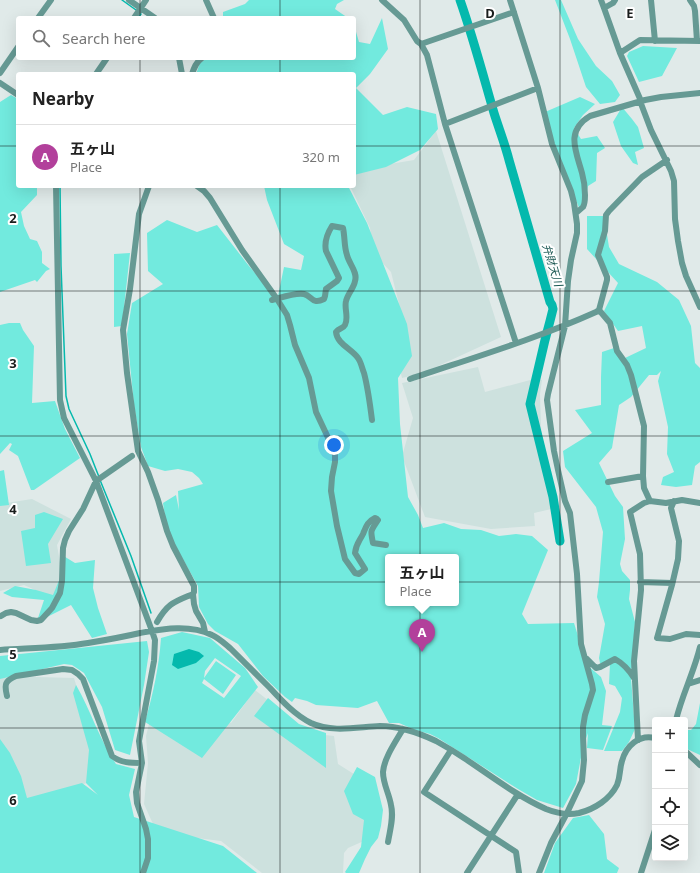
<!DOCTYPE html>
<meta charset="utf-8">
<style>
body{margin:0;font-family:"Noto Sans","Noto Sans JP",sans-serif;background:#f2f2f2;color:#222}
.controls{position:absolute;right:12px;bottom:12px;display:grid;overflow:hidden;border-radius:4px;box-shadow:0 4px 16px #0002}
.controls button{width:36px;height:36px;display:grid;place-items:center;padding:0;border:0;border-bottom:1px solid #e0e0e0;background:#fff;color:#222;font:20px sans-serif}
.you{position:absolute;left:334px;top:445px;width:14px;height:14px;margin:-10px;border:3px solid #fff;border-radius:50%;background:#1a73e8;box-shadow:0 0 0 6px #1a73e833}
.badge{display:grid;place-items:center;width:26px;height:26px;border-radius:50%;background:#b2409b;color:#fff;font-size:13px;font-weight:700}
.pin{position:absolute;translate:-50% -33px;filter:drop-shadow(0 1px 2px #0008)}
.pin::after{content:'';position:absolute;top:21px;width:14px;height:12px;background:inherit;clip-path:polygon(0 0,100% 0,50% 100%)}
.popup{position:absolute;left:385px;top:554px;width:74px;height:52px;box-sizing:border-box;display:grid;place-content:center;border-radius:4px;background:#fff;filter:drop-shadow(0 1px 3px #0005);font-size:13px;white-space:nowrap;color:#767676}
.popup b{font-size:15px;color:#222}
.popup::after{content:'';position:absolute;left:50%;top:100%;margin-left:-8px;border:8px solid transparent;border-top-color:#fff}
.list{margin:0;padding:0;list-style:none}
h2{display:flex;justify-content:space-between;align-items:center;height:52px;margin:0;padding:0 16px;font-size:17px}
h2 small{font-size:13px;font-weight:400;color:#767676}
.list li{display:grid;grid-template-columns:26px 1fr auto;gap:12px;align-items:center;box-sizing:border-box;height:64px;padding:0 16px;border-top:1px solid #e0e0e0}
.list b{display:block;font-size:15px;white-space:nowrap}
.list p{margin:0;font-size:13px;white-space:nowrap;color:#767676}
.list em{font-size:13px;font-style:normal;color:#767676}
.icon{flex:none;width:22px;height:22px;fill:none;stroke:currentColor;stroke-width:2;stroke-linecap:round;stroke-linejoin:round}
.map{position:relative;flex:none;width:700px;height:873px;overflow:hidden}
.search{position:absolute;background:#fff;box-shadow:0 4px 16px #0002;left:16px;top:16px;width:340px;height:44px;display:flex;align-items:center;gap:10px;box-sizing:border-box;padding:0 14px;border-radius:4px;color:#767676;font-size:15px}
.panel{position:absolute;background:#fff;box-shadow:0 4px 16px #0002;left:16px;top:72px;width:340px;height:116px;border-radius:4px}
.map>svg:first-child{display:block}
</style>
<div class="map">
<svg width="700" height="873" viewBox="0 0 700 873">
<rect width="100%" height="100%" fill="#e0eae9"/>
<path fill="#cde1de" d="M436,131L501,337L423,373L402,378L396,354L407,336L391,272L374,254L370,228L350,186H354V170L414,160Z
M478,367L485,392L534,379L542,380L540,394L541,427L545,458L560,507L534,513L535,526L491,529L425,517L402,456L413,418L402,383Z
M32,499L71,519L57,545L63,580L53,598L24,585L0,591V504Z
M0,676L74,678L104,777L0,813Z
M255,690L302,727L325,735L334,736L338,764L357,776L375,825L366,840L348,848L344,853L343,873H262L221,841L157,833L144,804L148,763L146,736L150,720L196,699L231,723Z"/>
<path fill="#72eade" fill-rule="evenodd" d="M249,0H344L337,4L335,9L348,18H223V12L245,4Z
M555,0H561L578,39L596,66L612,81L620,95L615,102L600,104L586,87L570,39Z
M382,18L388,49L370,74L356,88L383,115L407,107L436,114L438,129L420,150L386,167L354,175V74H196L200,63L207,58H354V25L359,42L370,44Z
M643,46L677,48L662,76L639,82L627,56L629,52Z
M11,95L18,99V186H37V195L21,212L24,226L30,239L37,241L42,252V263L50,269L46,271L37,282L35,280L0,292V102Z
M580,97L595,104L583,115L574,128L581,139L597,136L605,148L597,153L596,181L588,186L584,204L580,210L551,140L545,112Z
M622,107L632,119L638,127L644,148L635,152L638,165L633,163L621,146L613,122Z
M264,186H348L367,223L407,324L412,356L398,378L400,424L408,497L418,515L423,528L444,523L461,529L481,530L499,536L516,534L532,536L548,550L522,614L528,624L574,623L587,665L601,677L606,691L602,725L612,726L603,750L587,748L588,733L583,747L576,784L563,808L537,800L518,789L438,738L430,734L415,730L399,723H389L377,701L358,708L316,705L307,701L295,698L292,702L285,697L263,676L238,644L215,631L208,624L199,607L198,586L167,531L163,503L176,495L179,510L178,491L203,484L199,478L192,472L178,469L165,471L148,466L141,447L134,405L127,334L132,303L163,284L148,271L147,233L167,220L197,232L217,225L249,266L276,297L278,296L284,267L301,270L304,256L284,244L267,200ZM388,557H456V603H388Z
M587,216H604L609,247L619,264L657,282L679,300L691,326L695,363L700,368V462L695,466L692,485L676,487L661,485L663,477L674,472L667,454L668,427L658,381L661,371L657,375H649L631,397L619,405L612,448L599,463L615,496L623,507L625,539L620,564L622,571L630,580V590L629,599L635,622L631,678L635,729L629,742L622,751H604L620,712L622,698L615,686L609,684L610,664L600,663L599,658L605,624L597,597L599,582L603,532L596,507L565,467L563,451L592,433L575,410L601,405V377L602,352L614,348L625,358L646,348L642,326L618,331L604,311L618,283L587,249Z
M130,253L122,326L114,327V254Z
M9,323H20L23,330L34,346L32,403L55,401L65,429L80,458L34,490H31L18,456L9,450L12,444L10,443L0,454V325Z
M4,470L9,505L0,506V471Z
M44,512L63,519L48,544L51,563L26,566L21,531L35,528V515Z
M62,555L75,563L95,560L93,588L98,608L107,634L92,638L71,605L41,620L37,621L44,600L12,597L3,593L15,586L36,590L53,595L62,573Z
M182,632L210,638L245,668L258,687L202,758L145,722C153,694 159,667 161,638ZM215,658L241,676L224,698L202,683L204,679L223,694L236,675L216,661L204,678L205,671Z
M147,641L149,652L144,685L130,755L115,750L102,707L84,673L72,665L64,664L0,679V656Z
M76,685C91,711 99,739 116,764L135,769L129,795L134,817L223,846L257,873H0V739L10,753L21,776L27,798L82,783L98,795L86,783L89,750L73,693Z
M268,698L299,724L326,733V768L254,716Z
M700,703V755L687,749L685,747V730H691L696,724Z
M357,767L375,777L383,810L381,826L378,838L371,847L365,859L359,873H346L345,872L361,847L364,820L353,814L344,791Z
M589,815L604,834L607,859L619,868L617,873H544L555,843L573,818Z"/>
<path fill="#04b9ad" d="M189,649L199,652L204,656L196,663L178,669L172,665L174,654Z"/>
<g fill="none" stroke-linecap="round" stroke-linejoin="round">
<path stroke="#04b9ad" stroke-width="1.5" d="M122,0L136,10
M138,18L141,14L139,12
M60,186L61,266L66,396L69,409L90,454L99,477
M100,480L131,556L151,613"/>
<path stroke="#04b9ad" stroke-width="9" d="M460,0C473,37 483,75 494,113C499,129 505,144 509,160L550,302L552,305L553,309L550,321L545,340L530,404L553,497L560,541"/>
<path stroke="#669a94" stroke-width="6" d="M129,0L155,18
M206,0L214,18
M382,0L404,20L417,41L421,44L427,55L445,124L516,343
M510,0L538,88L552,144L571,191L574,203L577,224V233L571,260L568,281L565,326L548,394L547,400L554,451L558,470L565,501L570,513L577,574L581,644L592,684L593,690L585,715L583,727V736L584,760L582,781L567,813L551,843L539,873
M601,0L604,8L620,53L641,101
M651,0L655,41
M690,0L694,6L695,11L697,41
M604,8L613,3L615,0
M38,18L51,0
M134,18L146,0
M421,44L514,12
M620,53L640,40L700,41
M179,58L182,74
M0,73L18,47
M96,74L107,58
M192,74C194,68 196,62 202,58
M0,83L18,95
M640,101L651,130L671,171L674,181L675,219L678,241L682,263L686,276L700,307
M445,124L538,88
M56,186L60,400L64,418L96,481L152,631L155,640L154,661L139,741L142,763L136,792L137,803L146,829L148,839V858L143,873
M149,186L139,214L130,289L123,330L127,373L138,451L148,472L158,500L167,531L173,546L194,586V592L193,594C174,602 168,603 157,622
M197,186L204,191L210,198L242,250L277,299L287,315L290,325L295,345L309,378L316,412L331,444L335,455V462L332,477L331,491L337,526L345,559L355,573L359,574L365,569L355,553C356,544 359,542 363,534C366,527 367,522 375,518L377,519L378,520C371,531 370,529 373,543L386,545
M576,213C578,211 581,209 583,207C585,204 585,199 585,195C585,188 584,180 582,173C576,151 565,131 590,116L645,100L661,97L700,93
M272,300C280,298 296,292 304,294C312,296 312,305 324,299L325,296L326,289L337,281L339,278L326,251C324,242 327,234 332,226L343,228C345,237 344,247 347,255C349,264 358,272 355,281C354,288 348,293 346,301C344,308 349,318 345,325C343,329 339,328 336,332C337,344 352,349 358,358C361,362 362,368 364,373C368,388 370,404 372,420
M599,310L610,323L617,351L627,365L631,375L644,426L643,476L644,488L650,501
M410,379C472,358 536,339 596,312L599,310L607,280V277L598,255L605,231L606,215L609,211L642,177L667,160
M608,482L643,476
M674,501L671,508L679,541L678,559L672,585L657,638L670,639L686,634L700,635
M640,582L672,583
M193,594L194,604L196,611L203,623L205,632
M1,616L6,613L11,612L16,613L31,620L37,621L41,620L52,608L60,593L62,581L63,548L65,540L69,531L83,509L96,481L132,456
M0,650C29,648 59,648 88,643C106,640 123,637 140,633C163,629 189,624 212,635C219,638 225,644 231,649C244,662 257,675 270,688C282,701 295,715 311,723C333,733 357,727 380,726C399,726 419,733 436,741C445,746 455,752 464,758C491,776 517,796 546,809C556,813 569,815 579,813C595,809 610,799 617,785C621,775 619,770 622,761C626,746 639,734 655,738
M586,658L596,668L600,667L615,659C624,664 629,670 634,678
M688,684L700,680
M7,696C4,684 5,681 16,676L63,669L72,670L78,674L83,679L112,756C121,763 131,763 142,763
M676,720C682,695 694,672 700,647
M638,740L634,661L641,590L640,554L630,512L644,503L650,501L666,503L682,500L700,503
M451,750L424,792L516,852L519,873
M685,751L700,765
M388,842C390,830 394,817 391,805C389,793 383,784 383,772C384,758 396,741 403,729
M467,873L518,794
M641,873L655,830"/>
</g>
<path fill="none" stroke="#1a1e1d" stroke-width="1" stroke-opacity="0.55" d="M140,0V18M280,0V18M420,0V873M560,0V873M140,58V74M280,58V74M0,146H18M354,146H700M140,186V873M280,186V873M0,291H700M0,436H700M0,582H700M0,728H655M685,728H700"/>
<g text-anchor="middle" dominant-baseline="central" stroke-width="4" stroke-linejoin="round" paint-order="stroke">
<g font-size="11" font-style="italic" fill="#1c5853" stroke="#fff">
<text transform="translate(553 265) rotate(73)">弁財天川</text>
</g>
</g>
<g font-size="13" text-anchor="middle" font-weight="bold" fill="#1a1e1d" stroke="#fff" stroke-width="4" stroke-linejoin="round" paint-order="stroke">
<text x="490" y="18">D</text>
<text x="630" y="18">E</text>
<text x="13" y="223">2</text>
<text x="13" y="368">3</text>
<text x="13" y="514">4</text>
<text x="13" y="659">5</text>
<text x="13" y="805">6</text>
</g>
</svg>
<div class="controls">
<button>+</button>
<button>−</button>
<button><svg class="icon" aria-label="locate" viewBox="0 0 24 24"><circle cx="12" cy="12" r="6"/><path d="M12 2v4M12 18v4M2 12h4M18 12h4"/></svg></button>
<button><svg class="icon" aria-label="layers" viewBox="0 0 24 24"><path d="M12 4l9 5-9 5-9-5zM3 14l9 5 9-5"/></svg></button>
</div>
<div class="you"></div>
<div class="pin badge" style="left:422px;top:652px">A</div>
<div class="popup"><b>五ヶ山</b>Place</div>
<div class="search"><svg class="icon" aria-label="search" viewBox="0 0 24 24"><circle cx="10" cy="10" r="6"/><path d="M15 15l6 6"/></svg>Search here</div>
<section class="panel">
<h2>Nearby<small></small></h2>
<ul class="list">
<li><span class="badge">A</span><div><b>五ヶ山</b><p>Place</p></div><em>320 m</em></li>
</ul>
</section>
</div>
